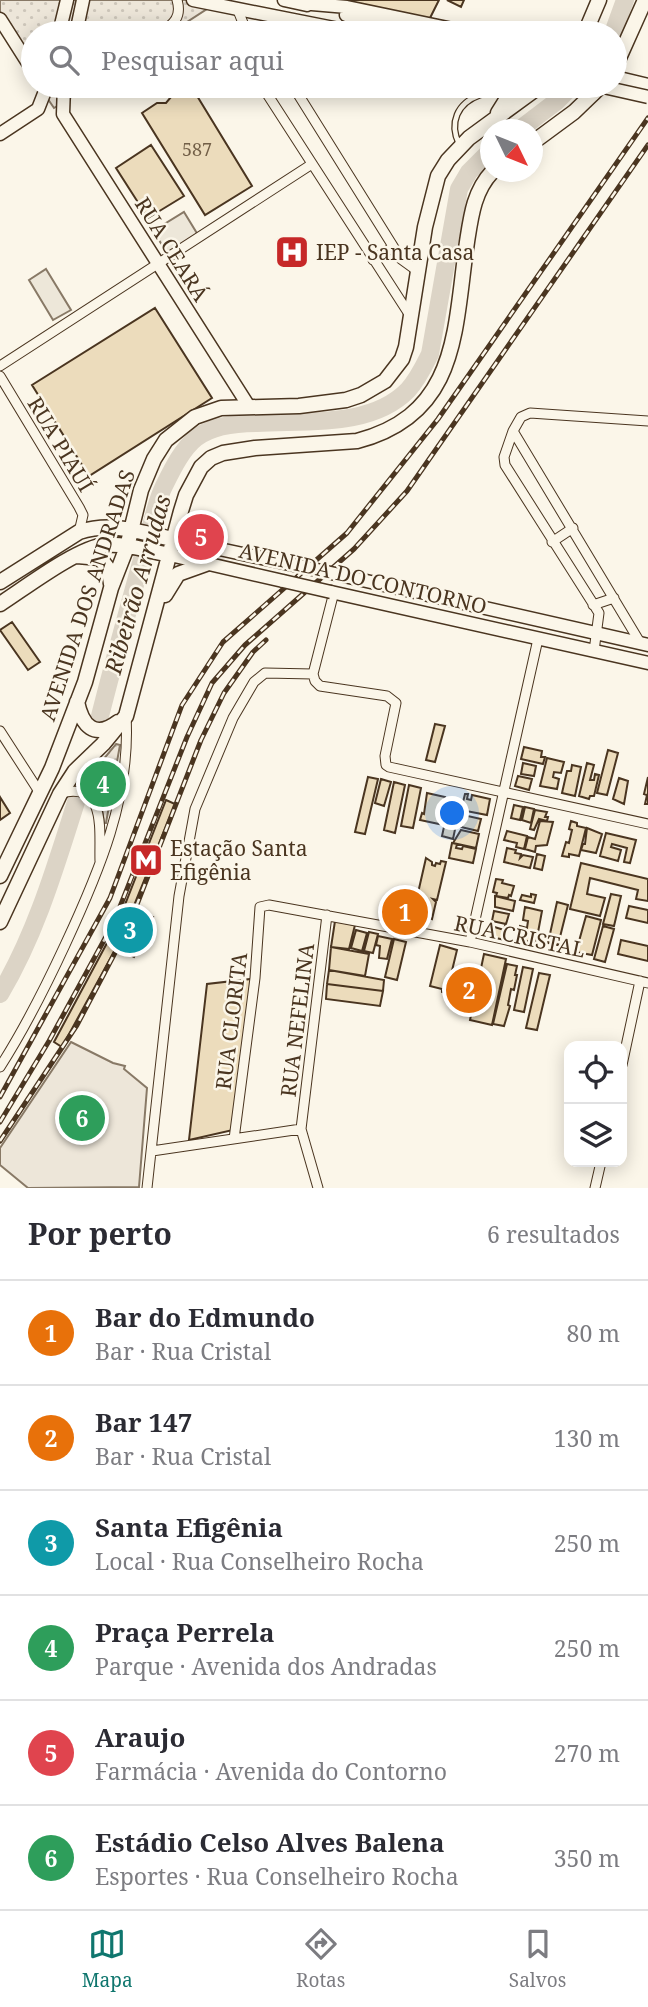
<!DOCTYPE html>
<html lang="pt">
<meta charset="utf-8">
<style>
body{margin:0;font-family:"Noto Serif",serif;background:#f7f7f7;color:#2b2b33}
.controls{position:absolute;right:21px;bottom:21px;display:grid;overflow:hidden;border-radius:14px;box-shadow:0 4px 18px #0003}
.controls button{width:63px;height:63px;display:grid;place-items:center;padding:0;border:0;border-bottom:2px solid #e1e1e2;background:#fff;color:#2b2b33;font:35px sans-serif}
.compass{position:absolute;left:480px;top:119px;width:63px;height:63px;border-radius:50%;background:#fff;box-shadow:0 4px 18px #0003;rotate:133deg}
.you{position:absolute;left:453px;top:814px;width:24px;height:24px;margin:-18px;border:5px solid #fff;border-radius:50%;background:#1a73e8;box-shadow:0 0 0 10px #1a73e833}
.badge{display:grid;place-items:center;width:46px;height:46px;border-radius:50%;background:#0f766e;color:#fff;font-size:23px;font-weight:700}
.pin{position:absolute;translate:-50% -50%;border:4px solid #fff;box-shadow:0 2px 7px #0006}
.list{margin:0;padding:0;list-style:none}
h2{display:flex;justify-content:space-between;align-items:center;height:91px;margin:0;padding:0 28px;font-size:30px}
h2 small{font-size:23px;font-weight:400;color:#7c7c81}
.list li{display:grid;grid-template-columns:46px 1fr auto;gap:21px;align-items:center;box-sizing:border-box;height:105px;padding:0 28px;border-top:2px solid #e1e1e2}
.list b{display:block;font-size:26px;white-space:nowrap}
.list p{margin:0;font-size:23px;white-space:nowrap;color:#7c7c81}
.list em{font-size:23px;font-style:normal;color:#7c7c81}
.icon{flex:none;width:38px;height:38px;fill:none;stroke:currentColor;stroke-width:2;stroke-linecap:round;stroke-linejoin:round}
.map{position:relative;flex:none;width:648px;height:1188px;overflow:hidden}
.search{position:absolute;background:#fff;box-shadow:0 4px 18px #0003;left:21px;right:21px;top:21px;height:77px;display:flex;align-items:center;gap:18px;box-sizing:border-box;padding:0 24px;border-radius:38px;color:#7c7c81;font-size:26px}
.sheet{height:721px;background:#fff}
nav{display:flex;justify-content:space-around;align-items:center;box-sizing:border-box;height:98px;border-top:2px solid #e1e1e2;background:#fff;font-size:19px;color:#7c7c81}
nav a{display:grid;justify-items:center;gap:4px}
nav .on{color:#0f766e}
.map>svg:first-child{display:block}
</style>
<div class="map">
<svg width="648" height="1188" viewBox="0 0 648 1188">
<defs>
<pattern id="grass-dots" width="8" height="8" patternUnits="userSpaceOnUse" patternTransform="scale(1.75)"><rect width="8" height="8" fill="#ede6d9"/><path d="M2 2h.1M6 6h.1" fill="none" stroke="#cdc6ba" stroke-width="1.8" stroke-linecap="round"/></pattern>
</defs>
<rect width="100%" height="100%" fill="#fbf6e9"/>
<path fill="url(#grass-dots)" stroke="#887966" stroke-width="2" d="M0,0H211L213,5L170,33H33V76L0,26Z
M39,86H89L54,108Z
M116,744L120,745L106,823H104L101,801L88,778Z"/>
<path fill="#ede6d9" stroke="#887966" stroke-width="2" d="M71,1042L113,1063L125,1066L124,1069L147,1088L139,1187L28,1188L0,1165V1148Z"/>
<path fill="#ede7d9" stroke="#887966" stroke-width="2" d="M184,212L198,235L168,254L153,231Z
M46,269L71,310L53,320L29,280Z"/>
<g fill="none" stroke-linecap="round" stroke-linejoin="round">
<path stroke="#dcd4c6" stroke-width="18" d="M613,33L625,0
M519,130L557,101L572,86
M100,716C114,661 129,606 144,552C151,531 154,506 164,486C172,470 182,449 196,438C213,425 237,423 257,423C306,420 371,428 408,390C418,379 424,366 430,354L459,189L469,172L490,151
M0,994C36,934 56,865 77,799"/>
</g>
<path fill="#ecdcbc" stroke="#4a3520" stroke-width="2" d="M337,0H439L429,20Z
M447,0H464L461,7Z
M184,86H191L252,186L205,215L142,113L157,103H166L176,91Z
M151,145L184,196L148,218L116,168Z
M155,308L212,398L89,476L32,385Z
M12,622L40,662L28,670L0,630Z
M435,724L445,726L435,762L426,760Z
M524,747L542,751L541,757H545L543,764L521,759Z
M608,750L618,753L607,795L597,793Z
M547,758L564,762L561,773L554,772L553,777L559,779L557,789L540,786Z
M523,763L536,766L534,776L521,774Z
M587,763L594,765L590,780H594L595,774L599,775L594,796H590L589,799L579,796Z
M572,765L581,767L575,796L562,793L567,771H571Z
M518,776L532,779L529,790L515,786Z
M368,777L378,779L365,834L355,832Z
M648,777V804H645L647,795L644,794Z
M619,778L628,781L624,804L613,799Z
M381,779L391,782L384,806L375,803Z
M394,782L405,785L395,833L384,830Z
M409,785L421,788L413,828L401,826Z
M427,793L445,797L439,824L420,820L422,813L424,814Z
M465,794H468L467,799L471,800L472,795L490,799L487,815L461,810Z
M0,797L10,813L0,820Z
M450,799L461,801L453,839L442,836Z
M166,800L175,804L133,908L153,917L134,957L116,948L62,1047L54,1042L107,943L126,902Z
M514,805L523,807L520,820L511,818Z
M525,807L534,809L531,823L522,820Z
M535,810L547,812L545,817H548L547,821L539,819L534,830L530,829Z
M460,812H463V815L481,819L478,831L461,827L462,824L458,823Z
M540,821L553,822L547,845L536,846L535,852L525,849L528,837L535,839Z
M571,821L577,823V826L586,828L579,856L569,854V857L562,856L566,842L569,843L572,830L569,829Z
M587,828L602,834L596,853L581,850L583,844H585Z
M461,830L479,834L476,848L453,843Z
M507,831L527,836L524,849L516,847L517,843L504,840Z
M606,833L636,840L630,863L624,862L627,848L612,844L611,847L621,850L618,861L600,856Z
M452,843L457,844L456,848L462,849L463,846L476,849L473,863L449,858Z
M507,848L516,850L515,853L521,854L520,858L523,855L533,857L530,868L504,862Z
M537,854L545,856L542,870L534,868Z
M426,858L432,862V865L435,866L436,863L440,864L441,861L446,862L437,900L433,899L436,902L432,919L421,914V916L413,915L417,899L421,900L422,894L418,893Z
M581,863L648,879V901L636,899L638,890L590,878L587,894L605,898L600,916L570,909Z
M496,879L503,880L502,883L514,886L511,896L509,895L508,898L496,896L497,893L493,892Z
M531,894L536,895L534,903L520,900L522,895L531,897Z
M611,894L621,896L614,926L603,924Z
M495,896L515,901L513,911L495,907Z
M557,902L568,905L558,945L548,943Z
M629,906L648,910V923L626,918Z
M525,907L542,911L536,943L518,939L520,926L527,928L528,921L523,920Z
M494,911L509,914L506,924L492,921Z
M586,916L601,920L592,955L576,952Z
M335,921L355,925L349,949L331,947Z
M488,925L504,930L505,926L507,927L505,940L491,937L493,928L488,927Z
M603,926L614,929L605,962L594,959Z
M356,930L367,933L362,951L351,948Z
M369,932L378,934L373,953L364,951Z
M378,936L392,939L387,959L379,958L380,946L376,945Z
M394,939L406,942L397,980L385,977Z
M621,940L648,946V961L618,954Z
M440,945L457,950L449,983L453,984L452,990L448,989L447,993L442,992V989L430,986Z
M331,947L369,954L365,976L329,970Z
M484,954L506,959L492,1025L470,1020Z
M507,964L517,966L515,975H517L514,990L511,989L508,1005L510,1006L504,1026L493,1024Z
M523,967L533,969L524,1012L514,1010Z
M329,970L384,980L383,991L327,984Z
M539,973L550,975L537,1030L526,1028Z
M251,979L233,1130L189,1140L207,984Z
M327,984L383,991L380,1006L326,999Z"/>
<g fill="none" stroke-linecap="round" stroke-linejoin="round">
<g stroke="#4a3520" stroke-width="7">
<path id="lane" d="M459,144C449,123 457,103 480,95C487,92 496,93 503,92"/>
</g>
<g stroke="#4a3520" stroke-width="11">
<path id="street" d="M237,8L247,33
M160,33C174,24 182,17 177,0
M262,86L411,317
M293,86L401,259L419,272
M373,260L393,247
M0,366L312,164
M0,376L79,507L83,515L79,532
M513,431L521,417L530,413L648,421
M552,542L573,528
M593,605L614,598
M594,651L599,613L505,465L504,457L513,431L641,644
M313,674L315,681L320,686L387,696L396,703L385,756L386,765L389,767L648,824
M313,674L334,592
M0,731L40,793
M61,793C107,781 99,832 100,861
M470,942L538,639
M622,1065L640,981
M0,1067C25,1028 46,986 65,945C99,872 131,797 126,716
M301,1129L327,915
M234,1139L255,978L260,907L269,905L470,942L648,983
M152,1151L301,1129L318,1188
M147,1188L179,896L195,809L233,718L254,682L265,673L313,674
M595,1188L601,1162"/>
</g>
<g stroke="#4a3520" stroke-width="15">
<path id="secondary" d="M193,0L359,33
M284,0L307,5
M300,3L347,7L472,33
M346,15L413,33
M0,19L33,71
M59,33L67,0
M76,33L83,0
M615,77L648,85
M64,86L63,114L248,405
M559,86L594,94
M38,109L47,86
M0,134L38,109
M173,539L294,565
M170,555L283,581
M340,575L648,645
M331,592L648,663"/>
</g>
<g stroke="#4a3520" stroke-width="17">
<path id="primary" d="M585,33L599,0
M615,67L645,0
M498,113L508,97L506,86
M532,143L574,112L601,86
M77,556L100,558L109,570L111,584
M0,582L79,532C114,521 140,533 173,539
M165,595L178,574L206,564
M0,604C25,588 77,548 105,545C125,543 149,551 170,555
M77,702C82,725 94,740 118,722
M0,876L52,768L85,682L111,588L127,547L141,490L154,459L166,440L195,417L221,408L299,406L346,400L361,395L385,381L402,359L406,347L425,227L438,176L448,160L469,138L540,86
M0,922L60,794L75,771L103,744L126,716L181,511L186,495L201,467L211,458L223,453L255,448L357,441C460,414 454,329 467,242C471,216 474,191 492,172"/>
</g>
<use href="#lane" stroke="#fbf6e9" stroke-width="4.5"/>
<use href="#street" stroke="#fbf6e9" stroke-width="9"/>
<use href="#secondary" stroke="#fbf6e9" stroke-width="12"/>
<use href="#primary" stroke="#fbf6e9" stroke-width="14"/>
<g stroke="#4a3520" stroke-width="5">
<path id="rail" d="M0,1097L110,898L182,705L223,642L347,533L438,419L648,118
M0,1122L49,1041L114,922L187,737L212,683L245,645L354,549L407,491L648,145
M0,1141L77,1025L127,930L201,740L224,693L253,652L266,640"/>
</g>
<use href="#rail" stroke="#fbf6e9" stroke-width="2.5" stroke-dasharray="8" stroke-linecap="butt"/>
<g stroke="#4a3520" stroke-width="15" stroke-linecap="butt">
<path id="secondary-bridge" d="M599,86L648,97
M294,565L340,575
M283,581L331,592"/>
</g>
<use href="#secondary-bridge" stroke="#fbf6e9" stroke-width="12"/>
</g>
<defs>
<g id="hospital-square" transform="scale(1.75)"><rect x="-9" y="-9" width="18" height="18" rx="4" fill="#c62828" stroke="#fbf6e9"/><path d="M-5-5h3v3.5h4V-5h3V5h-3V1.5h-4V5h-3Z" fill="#fff"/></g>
<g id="metro-square" transform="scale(1.75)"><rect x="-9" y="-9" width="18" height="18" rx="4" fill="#c62828" stroke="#fbf6e9"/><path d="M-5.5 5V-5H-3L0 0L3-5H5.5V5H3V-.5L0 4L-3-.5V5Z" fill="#fff"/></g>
</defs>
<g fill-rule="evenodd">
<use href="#hospital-square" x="292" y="252"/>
<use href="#metro-square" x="146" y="860"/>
</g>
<g text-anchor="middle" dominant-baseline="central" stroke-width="5" stroke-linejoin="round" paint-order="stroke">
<g font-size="18" fill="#725f47">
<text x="197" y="149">587</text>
</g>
<g font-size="21" fill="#4a3520" stroke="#fbf6e9">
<text transform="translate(172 249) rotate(58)">RUA CEARÁ</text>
<text transform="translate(61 444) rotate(59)">RUA PIAUÍ</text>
<text transform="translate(363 578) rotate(13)">AVENIDA DO CONTORNO</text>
<text transform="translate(87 595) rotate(-72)">AVENIDA DOS ANDRADAS</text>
<text transform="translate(520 936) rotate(12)">RUA CRISTAL</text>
<text transform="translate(297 1020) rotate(-83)">RUA NEFELINA</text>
<text transform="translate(231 1021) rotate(-83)">RUA CLORITA</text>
</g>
<g font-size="21" fill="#4a3520" stroke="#fbf6e9" text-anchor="start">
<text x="316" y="252">IEP - Santa Casa</text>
<text x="170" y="848">Estação Santa<tspan x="170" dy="24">Efigênia</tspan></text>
</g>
<g font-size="23" font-style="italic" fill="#4a3520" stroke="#fbf6e9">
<text transform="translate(137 584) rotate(-74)">Ribeirão Arrudas</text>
</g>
</g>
</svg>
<div class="controls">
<button><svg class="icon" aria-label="locate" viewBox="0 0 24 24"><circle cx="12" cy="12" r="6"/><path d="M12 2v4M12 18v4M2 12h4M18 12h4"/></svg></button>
<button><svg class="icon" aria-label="layers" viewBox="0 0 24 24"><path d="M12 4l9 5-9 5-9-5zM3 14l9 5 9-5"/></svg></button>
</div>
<svg class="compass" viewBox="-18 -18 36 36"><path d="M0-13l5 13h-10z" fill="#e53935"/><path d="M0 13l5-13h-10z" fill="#7c7c81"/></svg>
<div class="you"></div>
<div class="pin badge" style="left:405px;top:912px;background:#e8710a">1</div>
<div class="pin badge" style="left:469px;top:990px;background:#e8710a">2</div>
<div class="pin badge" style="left:130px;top:930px;background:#0f9aa8">3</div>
<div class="pin badge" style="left:103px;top:784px;background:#2e9e5b">4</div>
<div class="pin badge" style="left:201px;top:537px;background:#e0444e">5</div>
<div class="pin badge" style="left:82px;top:1118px;background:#2e9e5b">6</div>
<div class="search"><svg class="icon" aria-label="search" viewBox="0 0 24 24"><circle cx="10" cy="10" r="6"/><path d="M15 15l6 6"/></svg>Pesquisar aqui</div>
</div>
<section class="sheet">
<h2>Por perto<small>6 resultados</small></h2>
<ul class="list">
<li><span class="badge" style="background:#e8710a">1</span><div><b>Bar do Edmundo</b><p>Bar · Rua Cristal</p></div><em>80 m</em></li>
<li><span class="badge" style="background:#e8710a">2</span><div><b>Bar 147</b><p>Bar · Rua Cristal</p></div><em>130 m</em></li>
<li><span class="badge" style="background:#0f9aa8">3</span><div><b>Santa Efigênia</b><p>Local · Rua Conselheiro Rocha</p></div><em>250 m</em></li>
<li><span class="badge" style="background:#2e9e5b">4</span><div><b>Praça Perrela</b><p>Parque · Avenida dos Andradas</p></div><em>250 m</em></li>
<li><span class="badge" style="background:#e0444e">5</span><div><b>Araujo</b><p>Farmácia · Avenida do Contorno</p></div><em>270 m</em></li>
<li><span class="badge" style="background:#2e9e5b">6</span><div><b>Estádio Celso Alves Balena</b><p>Esportes · Rua Conselheiro Rocha</p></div><em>350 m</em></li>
</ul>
</section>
<nav>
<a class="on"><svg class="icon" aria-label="map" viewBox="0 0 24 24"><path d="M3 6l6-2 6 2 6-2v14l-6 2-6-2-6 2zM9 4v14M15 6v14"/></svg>Mapa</a>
<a><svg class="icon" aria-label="directions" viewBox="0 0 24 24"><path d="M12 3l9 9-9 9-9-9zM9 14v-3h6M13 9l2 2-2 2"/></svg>Rotas</a>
<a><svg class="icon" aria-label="saved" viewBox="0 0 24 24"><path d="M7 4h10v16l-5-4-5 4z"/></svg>Salvos</a>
</nav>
